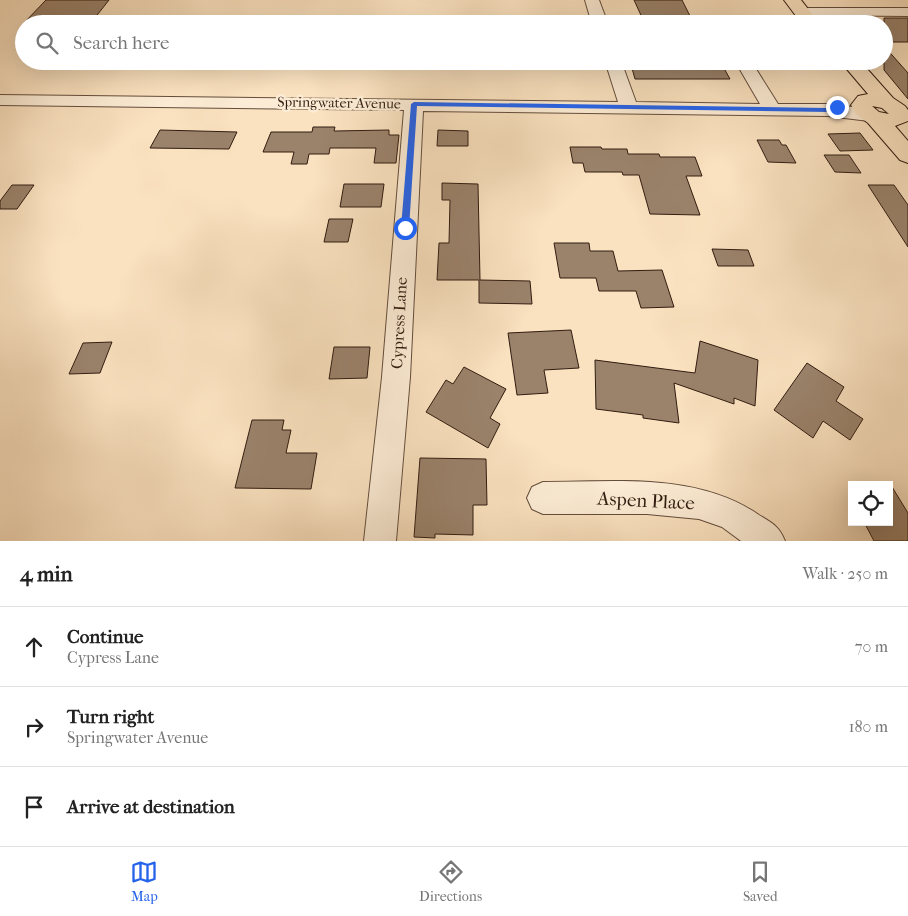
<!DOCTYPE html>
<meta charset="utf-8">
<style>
body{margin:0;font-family:"IM FELL French Canon",serif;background:#f2f2f2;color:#222}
.controls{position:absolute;right:15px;bottom:15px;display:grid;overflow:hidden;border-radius:0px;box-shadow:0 5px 20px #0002}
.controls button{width:45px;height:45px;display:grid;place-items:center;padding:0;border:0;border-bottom:1px solid #e0e0e0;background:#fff;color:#222;font:25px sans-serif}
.stop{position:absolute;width:15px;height:15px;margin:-11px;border:4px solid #2563eb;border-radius:50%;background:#fff}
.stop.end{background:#2563eb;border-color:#fff;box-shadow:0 1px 5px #0008}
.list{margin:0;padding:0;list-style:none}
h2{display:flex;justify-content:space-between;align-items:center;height:65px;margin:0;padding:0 20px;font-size:21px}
h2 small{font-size:16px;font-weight:400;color:#767676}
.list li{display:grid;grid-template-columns:32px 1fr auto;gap:15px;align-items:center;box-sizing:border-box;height:80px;padding:0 20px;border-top:1px solid #e0e0e0}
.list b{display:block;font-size:19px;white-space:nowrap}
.list p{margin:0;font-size:16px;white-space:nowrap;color:#767676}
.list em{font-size:16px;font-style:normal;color:#767676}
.icon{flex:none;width:28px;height:28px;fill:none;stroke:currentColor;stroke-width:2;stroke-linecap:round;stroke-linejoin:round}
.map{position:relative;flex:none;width:908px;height:541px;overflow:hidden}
.search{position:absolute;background:#fff;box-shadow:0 5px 20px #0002;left:15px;right:15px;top:15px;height:55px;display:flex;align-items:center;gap:12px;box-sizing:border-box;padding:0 18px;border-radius:28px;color:#767676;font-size:19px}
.sheet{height:305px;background:#fff}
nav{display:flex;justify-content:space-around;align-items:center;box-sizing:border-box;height:70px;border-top:1px solid #e0e0e0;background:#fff;font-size:14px;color:#767676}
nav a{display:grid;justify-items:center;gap:2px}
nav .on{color:#2563eb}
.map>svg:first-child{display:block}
</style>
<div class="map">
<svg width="908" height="541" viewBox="0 0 908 541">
<rect width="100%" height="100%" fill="#fae1bf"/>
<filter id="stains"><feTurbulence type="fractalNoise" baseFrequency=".004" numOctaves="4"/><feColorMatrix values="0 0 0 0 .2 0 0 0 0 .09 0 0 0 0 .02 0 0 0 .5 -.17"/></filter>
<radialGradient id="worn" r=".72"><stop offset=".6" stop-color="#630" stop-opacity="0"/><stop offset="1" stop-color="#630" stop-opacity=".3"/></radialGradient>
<path fill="#9a826b" stroke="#311c10" d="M46,0H109L90,24H23Z
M634,0H682L694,24H645Z
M884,18H908V42H884Z
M884,46L908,73V99L884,70Z
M630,61H720L730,79H635Z
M313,127H335L334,131L389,130V135H399L396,163H374L376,148H330L329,154H309L307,164H291L294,152H263L271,132H312Z
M160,130L237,132L229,149L150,148Z
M438,130L468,131V146H437Z
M860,133L873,150L840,151L828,134Z
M757,140H779L782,145H786L796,163L768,162Z
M570,147H601L602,149H627L628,154H659L660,157H695L702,176H686L700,215L650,214L639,175H623L622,172H585L583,163H573Z
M824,155H849L861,173L835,172Z
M442,183L478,184L480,280L530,281L532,304L479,303V280H437L439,243H449L450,200H442Z
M344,184H384L381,207H340Z
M12,185H34L17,209H0V201Z
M868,185H894L908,205V247Z
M329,219H353L348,242H324Z
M554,243H589L590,251H613L618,271L662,270L674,307L641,308L636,291H599L596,278H560Z
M712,249L748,250L754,266H718Z
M571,330L579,368L544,370L548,393L517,395L508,333Z
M700,341L758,360L755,406L734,398V404L674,383L679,423L643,418V415L596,409L595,360L695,373Z
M112,342L100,373L69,374L83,343Z
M334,347H370L367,378L329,379Z
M807,363L844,387L836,401L863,419L850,440L823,421L813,438L774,410Z
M464,367L506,389L490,418L500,424L488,448L426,412L446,380L453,384Z
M252,420H284L282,430H291L286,453H317L311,489L235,488Z
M420,458L486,459L487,505H473V535L435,534V538L414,537Z
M889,482L908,513V541H874L864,522H889Z"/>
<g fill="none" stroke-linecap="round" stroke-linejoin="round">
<g stroke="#634d3c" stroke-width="2">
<path id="minor" d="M585,0H599L608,24H592Z
M801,8H908V16L796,15L794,12L796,9Z
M605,61H621L636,102L760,104L735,61H751L778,104H828L869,109L876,111L878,115L876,119L869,121L828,116L423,111L410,377L396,541H364L382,377L404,110L0,105V95L618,102Z
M543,482C615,482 697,472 759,515C772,523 779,526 785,541H741L722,527L699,519L647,514H543L532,509L527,498L532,487Z"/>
</g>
<g stroke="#311c10" stroke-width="2">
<path id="major" d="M784,0H801L820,24H802Z
M840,61H860L893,98L905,106L908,110V121L895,126L908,141V163L900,160L868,123L856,114L851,105L858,96L868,94ZM872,106L882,108L889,114L879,112Z"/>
</g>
<use href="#minor" fill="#fcecd5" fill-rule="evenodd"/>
<use href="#major" fill="#fae1bf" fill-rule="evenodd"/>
</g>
<path fill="#2563eb" d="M414,102L827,108L837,105L840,107L828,112L417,106L409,228L405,231L401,228L411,104Z"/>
<g text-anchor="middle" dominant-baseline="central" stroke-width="5" stroke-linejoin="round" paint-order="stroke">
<g font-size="14" fill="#311c10" stroke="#fcecd5">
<text transform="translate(339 103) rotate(1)">Springwater Avenue</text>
</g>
<g font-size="16" fill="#311c10" stroke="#fcecd5">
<text transform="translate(399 323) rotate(-87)">Cypress Lane</text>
</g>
<g font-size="19" fill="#311c10" stroke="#fcecd5">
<text transform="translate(646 501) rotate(3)">Aspen Place</text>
</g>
</g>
<rect width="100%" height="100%" filter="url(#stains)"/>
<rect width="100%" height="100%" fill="url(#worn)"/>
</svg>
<div class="controls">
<button><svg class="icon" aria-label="locate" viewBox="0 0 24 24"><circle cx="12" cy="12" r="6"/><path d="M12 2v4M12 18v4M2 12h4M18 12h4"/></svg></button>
</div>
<div class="stop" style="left:405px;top:228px"></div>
<div class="stop end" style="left:837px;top:107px"></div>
<div class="search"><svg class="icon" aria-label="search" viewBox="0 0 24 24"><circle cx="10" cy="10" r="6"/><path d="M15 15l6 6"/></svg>Search here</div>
</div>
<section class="sheet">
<h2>4 min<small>Walk · 250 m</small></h2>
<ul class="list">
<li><svg class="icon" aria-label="ahead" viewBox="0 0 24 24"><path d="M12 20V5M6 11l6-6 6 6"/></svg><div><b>Continue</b><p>Cypress Lane</p></div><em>70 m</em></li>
<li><svg class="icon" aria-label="right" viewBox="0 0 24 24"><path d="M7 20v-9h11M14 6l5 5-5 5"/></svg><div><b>Turn right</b><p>Springwater Avenue</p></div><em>180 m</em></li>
<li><svg class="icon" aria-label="arrive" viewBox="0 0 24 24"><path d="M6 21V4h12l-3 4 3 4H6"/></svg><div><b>Arrive at destination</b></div></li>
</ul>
</section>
<nav>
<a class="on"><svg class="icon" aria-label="map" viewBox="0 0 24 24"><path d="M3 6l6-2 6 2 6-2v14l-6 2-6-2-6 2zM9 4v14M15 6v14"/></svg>Map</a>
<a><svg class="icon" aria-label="directions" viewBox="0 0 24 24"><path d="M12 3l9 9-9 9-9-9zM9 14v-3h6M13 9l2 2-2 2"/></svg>Directions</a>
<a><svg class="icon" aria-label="saved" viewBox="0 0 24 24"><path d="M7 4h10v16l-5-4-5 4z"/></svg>Saved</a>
</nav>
